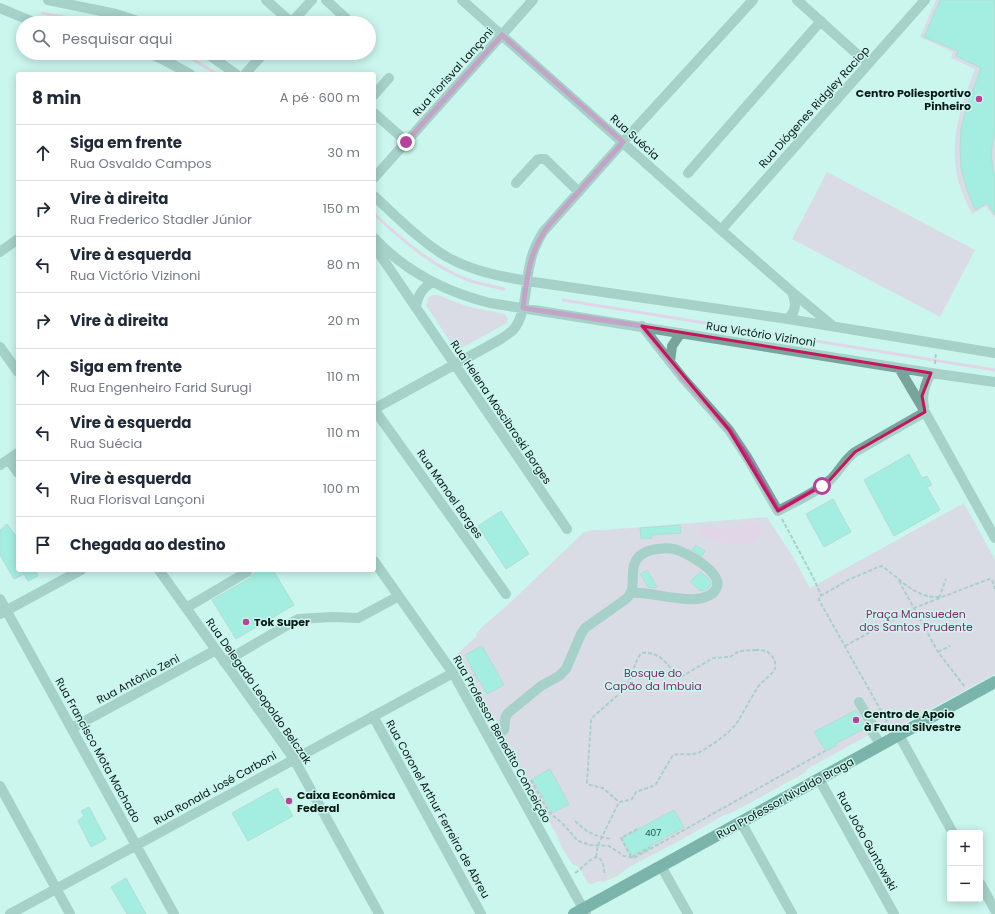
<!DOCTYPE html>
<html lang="pt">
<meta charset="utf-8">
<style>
body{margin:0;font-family:Poppins,sans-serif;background:#f6f6f7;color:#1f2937}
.controls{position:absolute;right:12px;bottom:12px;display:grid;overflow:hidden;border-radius:4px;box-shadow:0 2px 10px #0003}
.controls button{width:36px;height:36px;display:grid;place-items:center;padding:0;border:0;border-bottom:1px solid #e0e1e3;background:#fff;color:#1f2937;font:20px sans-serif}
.stop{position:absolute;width:12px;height:12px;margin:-9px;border:3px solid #b8429a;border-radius:50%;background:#fff}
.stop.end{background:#b8429a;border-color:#fff;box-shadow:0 1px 4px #0008}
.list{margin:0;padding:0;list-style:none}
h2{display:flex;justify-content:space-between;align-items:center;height:52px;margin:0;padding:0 16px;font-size:17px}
h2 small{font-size:13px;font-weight:400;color:#747a83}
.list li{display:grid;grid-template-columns:26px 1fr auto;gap:12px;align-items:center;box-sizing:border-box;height:56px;padding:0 16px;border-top:1px solid #e0e1e3}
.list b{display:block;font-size:15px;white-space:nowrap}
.list p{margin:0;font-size:13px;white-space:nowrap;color:#747a83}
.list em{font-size:13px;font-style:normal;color:#747a83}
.icon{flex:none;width:22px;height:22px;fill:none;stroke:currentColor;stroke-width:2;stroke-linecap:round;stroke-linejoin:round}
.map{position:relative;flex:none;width:995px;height:914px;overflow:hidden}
.search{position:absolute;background:#fff;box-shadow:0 2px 10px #0003;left:16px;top:16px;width:360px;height:44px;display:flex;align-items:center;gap:10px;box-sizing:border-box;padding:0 14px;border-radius:22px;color:#747a83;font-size:15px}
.panel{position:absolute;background:#fff;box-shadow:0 2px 10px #0003;left:16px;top:72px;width:360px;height:500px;border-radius:4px}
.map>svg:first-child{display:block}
</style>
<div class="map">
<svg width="995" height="914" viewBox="0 0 995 914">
<rect width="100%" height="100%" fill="#cbf6ed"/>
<path fill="#ecbddc" d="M936,0H995V218L986,206L972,214C969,207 965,200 962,192C946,149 959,110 975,69L951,58L953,52L920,37Z
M827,172L975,250L940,317L792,239Z
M433,295H438L466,306L504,314L508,318L507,323L456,351L426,305L429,297Z
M964,503L995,560V674L889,732L885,726L807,769L806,772L750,803L729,814L724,815L681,840L629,867L616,877L603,882L599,881L592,884L588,883L579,867L572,864L562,848L557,835L549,822L547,815L524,774L521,771L506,743V741L492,714L489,712L484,700L457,654L477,636L476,634L481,628L512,601L584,532L593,530H604L767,517L793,557L810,588Z"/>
<path fill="#fbb0e3" d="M746,521H756L762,525L763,531C758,536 756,542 749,544C738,547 704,543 699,531L702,528C717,527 733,531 746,521Z"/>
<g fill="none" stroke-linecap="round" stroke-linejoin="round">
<path stroke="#fbb0e3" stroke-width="3" d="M42,13L95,23
M182,53L217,74
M374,214C402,240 432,266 468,280C479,284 492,286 504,289
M563,300L995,370"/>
</g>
<path fill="#73e4d2" stroke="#95bfb6" d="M940,0H995V128L991,153L993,170L995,177V215L987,203L975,210L967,190L961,168L960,148L961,129L966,109L981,68L956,56L958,51L924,37Z
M909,454L922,478L927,476L932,485L927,487L940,510L894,536L864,480Z
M833,499L851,532L824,547L806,514Z
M501,511L529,554L506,569L478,526Z
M7,524L18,539V570H35L38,576L28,581L24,574L14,579L0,555V530Z
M680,525L681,533L651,535L652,538L641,539L640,528Z
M696,545L705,551L702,556L692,550Z
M260,570H273L294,605L236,639L212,600L250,578L253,574Z
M647,570L657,587L655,588L648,587L640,574Z
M700,572L709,579L711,583L710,586L706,590L701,591L690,582Z
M482,646L504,685L487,694L479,680L478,681L465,655Z
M856,710L866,728L835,744L836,746L826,751L814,732Z
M550,769L569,804L552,813L532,779Z
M277,788L293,816L248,841L232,813Z
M89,807L106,839L91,847L78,821L84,816L81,811Z
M674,810L684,827L650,846L651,848L644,853L642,850L632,856L622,838Z
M126,878L146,914H127L111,887Z"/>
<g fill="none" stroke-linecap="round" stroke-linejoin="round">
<path stroke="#82a39c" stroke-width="2" stroke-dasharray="4 2" stroke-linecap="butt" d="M935,364L936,353
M782,519L813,577L821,595
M899,581L938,652L965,687
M939,598L946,579
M845,646L914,608L940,598
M755,650C762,650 767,650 772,656C783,672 765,676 758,687C750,699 744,712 736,724C727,735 712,745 700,752C692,756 681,753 673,755L656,784L653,786L636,792L632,799L629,800L619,802L603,788L590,785L587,783L591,720L595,715L626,688L637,660L641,653C664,651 666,668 681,677L713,658L730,657L739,651Z
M938,652L950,646
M468,678L474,675
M890,727L819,600V597L848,580L878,567L882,566C902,580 918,602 945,596L989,579L992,580L995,589
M531,780L549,812L563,824L578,841L590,845L609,846L624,856L634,858L825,751
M575,821C589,834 593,835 611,839
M596,857L598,845L619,802
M631,857L621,838L639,828
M632,857L650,847
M575,873C583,868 587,861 596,857C605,859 603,868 605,875"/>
<path stroke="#78a49c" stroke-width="10" d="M48,0L116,14L144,23
M266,0L292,23
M326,0L351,23
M462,0L721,230L792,292L833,326
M797,0L868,64
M0,8L36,23
M291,23L312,0
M148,53L164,60L190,74
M206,53L236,74
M245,74L264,53
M374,95L389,78
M374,113L407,142
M688,173L821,21
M374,178L533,0
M516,183L537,160L540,159H545L579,192
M374,196C397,217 420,241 447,257C472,271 499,276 527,281L788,319L995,353
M721,230L925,0
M374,238C405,271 446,292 490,303L931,373L995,382
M374,246L567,529
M0,252L18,239
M416,308C417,296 422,289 432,282
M788,319C797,310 796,303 792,292
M642,326L682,377L729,430L747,457L778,511C794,502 816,493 830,480C839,472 844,460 855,452L925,412
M0,347L18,372
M670,362L672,346L681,333
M899,368L925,412L995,538
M924,407C921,395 925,384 931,373
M374,409L501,339C505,336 510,333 513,330C527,315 525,283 530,264C532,252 537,242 543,232L623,142L753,0
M374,409L506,594
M9,460L18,473
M0,465L18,453
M374,561L453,673L586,914
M159,570L294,759L379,914
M0,599L174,914
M186,608L247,572
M0,614L81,570
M224,662L298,619L332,617L358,618L399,596
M859,702L872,724L873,733L881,745
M373,716L481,914
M72,728L216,650
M899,735L953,833
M490,739L504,730C506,723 503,719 508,713L541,686L559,676L566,669L581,634L585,628L626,599C628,597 630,595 631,592C636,581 627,562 644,553C651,549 666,547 674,549C686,552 725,573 716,589C703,611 651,590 631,593
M819,779L894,914
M0,786L70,914
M741,822L792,914
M661,866L688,914
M980,883L995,910
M10,914L453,673"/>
<path stroke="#19655a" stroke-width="12" d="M574,914L995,682"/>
</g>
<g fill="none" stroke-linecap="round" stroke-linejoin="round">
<path stroke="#b8429a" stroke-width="5" d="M406,142L502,35L623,142L549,225C529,251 527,277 523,308L642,326L682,377L729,430L747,457L778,511L822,486"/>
</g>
<path d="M0 0H995V914H0ZM642,326L931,373L922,396L925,412L855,452L827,483L778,511L729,430Z" fill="#cbf6ed" fill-opacity=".55" fill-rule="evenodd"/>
<path fill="none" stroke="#c2185b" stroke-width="3" stroke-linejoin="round" d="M642,326L931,373L922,396L925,412L855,452L827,483L778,511L729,430Z"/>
<g fill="#b8429a" stroke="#cbf6ed" stroke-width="1.5">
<circle cx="979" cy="99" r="4"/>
<circle cx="246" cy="622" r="4"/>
<circle cx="856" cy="720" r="4"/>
<circle cx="289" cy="801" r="4"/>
</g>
<g text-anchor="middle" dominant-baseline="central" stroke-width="3" stroke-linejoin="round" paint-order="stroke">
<g font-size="9" fill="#234b44">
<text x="653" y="833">407</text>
</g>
<g font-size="11" fill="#081815" stroke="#cbf6ed">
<text transform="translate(453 72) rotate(-48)">Rua Florisval Lançoni</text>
<text transform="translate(814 107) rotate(-48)">Rua Diógenes Ridgley Raciop</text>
<text transform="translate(635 137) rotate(42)">Rua Suécia</text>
<text transform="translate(761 334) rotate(9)">Rua Victório Vizinoni</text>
<text transform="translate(501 412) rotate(56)">Rua Helena Moscibroski Borges</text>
<text transform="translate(450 494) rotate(55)">Rua Manoel Borges</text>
<text transform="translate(138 679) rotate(-28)">Rua Antônio Zeni</text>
<text transform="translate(259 691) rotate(55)">Rua Delegado Leopoldo Belczak</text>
<text transform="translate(502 739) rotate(61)">Rua Professor Benedito Conceição</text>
<text transform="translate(98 750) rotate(61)">Rua Francisco Mota Machado</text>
<text transform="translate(215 788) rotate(-29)">Rua Ronald José Carboni</text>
<text transform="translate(785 798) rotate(-29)">Rua Professor Nivaldo Braga</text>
<text transform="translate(438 809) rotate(61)">Rua Coronel Arthur Ferreira de Abreu</text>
<text transform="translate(867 841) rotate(61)">Rua João Guntowski</text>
</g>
<g font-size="11" font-weight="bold" fill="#081815" stroke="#cbf6ed" text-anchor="start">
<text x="971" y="93" text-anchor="end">Centro Poliesportivo<tspan x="971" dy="13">Pinheiro</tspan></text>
<text x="254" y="622">Tok Super</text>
<text x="864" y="714">Centro de Apoio<tspan x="864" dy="13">à Fauna Silvestre</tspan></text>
<text x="297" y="795">Caixa Econômica<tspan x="297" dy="13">Federal</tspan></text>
</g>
<g font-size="11" fill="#7e2a69" stroke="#cbf6ed">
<text x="916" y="614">Praça Mansueden<tspan x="916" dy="13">dos Santos Prudente</tspan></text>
<text x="653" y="673">Bosque do<tspan x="653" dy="13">Capão da Imbuia</tspan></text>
</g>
</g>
</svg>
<div class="controls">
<button>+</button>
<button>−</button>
</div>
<div class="stop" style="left:822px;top:486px"></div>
<div class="stop end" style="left:406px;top:142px"></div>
<div class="search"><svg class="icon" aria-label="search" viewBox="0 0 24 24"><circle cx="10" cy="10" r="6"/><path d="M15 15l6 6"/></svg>Pesquisar aqui</div>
<section class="panel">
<h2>8 min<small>A pé · 600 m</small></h2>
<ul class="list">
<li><svg class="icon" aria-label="ahead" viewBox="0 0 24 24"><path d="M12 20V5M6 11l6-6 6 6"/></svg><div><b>Siga em frente</b><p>Rua Osvaldo Campos</p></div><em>30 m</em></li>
<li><svg class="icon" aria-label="right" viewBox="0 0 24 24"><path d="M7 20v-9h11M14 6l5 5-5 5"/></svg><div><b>Vire à direita</b><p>Rua Frederico Stadler Júnior</p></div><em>150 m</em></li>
<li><svg class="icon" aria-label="left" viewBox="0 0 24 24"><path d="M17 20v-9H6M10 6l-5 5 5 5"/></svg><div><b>Vire à esquerda</b><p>Rua Victório Vizinoni</p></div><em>80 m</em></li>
<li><svg class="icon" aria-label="right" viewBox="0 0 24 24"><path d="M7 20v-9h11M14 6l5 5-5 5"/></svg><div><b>Vire à direita</b></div><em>20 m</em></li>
<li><svg class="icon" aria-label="ahead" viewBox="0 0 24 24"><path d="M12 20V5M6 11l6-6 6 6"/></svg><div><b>Siga em frente</b><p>Rua Engenheiro Farid Surugi</p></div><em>110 m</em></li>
<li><svg class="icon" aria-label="left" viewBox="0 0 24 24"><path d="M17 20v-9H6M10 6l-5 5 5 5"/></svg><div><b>Vire à esquerda</b><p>Rua Suécia</p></div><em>110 m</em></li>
<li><svg class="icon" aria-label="left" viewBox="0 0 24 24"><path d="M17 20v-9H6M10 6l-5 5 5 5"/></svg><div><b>Vire à esquerda</b><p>Rua Florisval Lançoni</p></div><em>100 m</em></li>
<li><svg class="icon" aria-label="arrive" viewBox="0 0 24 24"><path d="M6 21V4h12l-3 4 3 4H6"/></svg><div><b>Chegada ao destino</b></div></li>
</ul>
</section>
</div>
